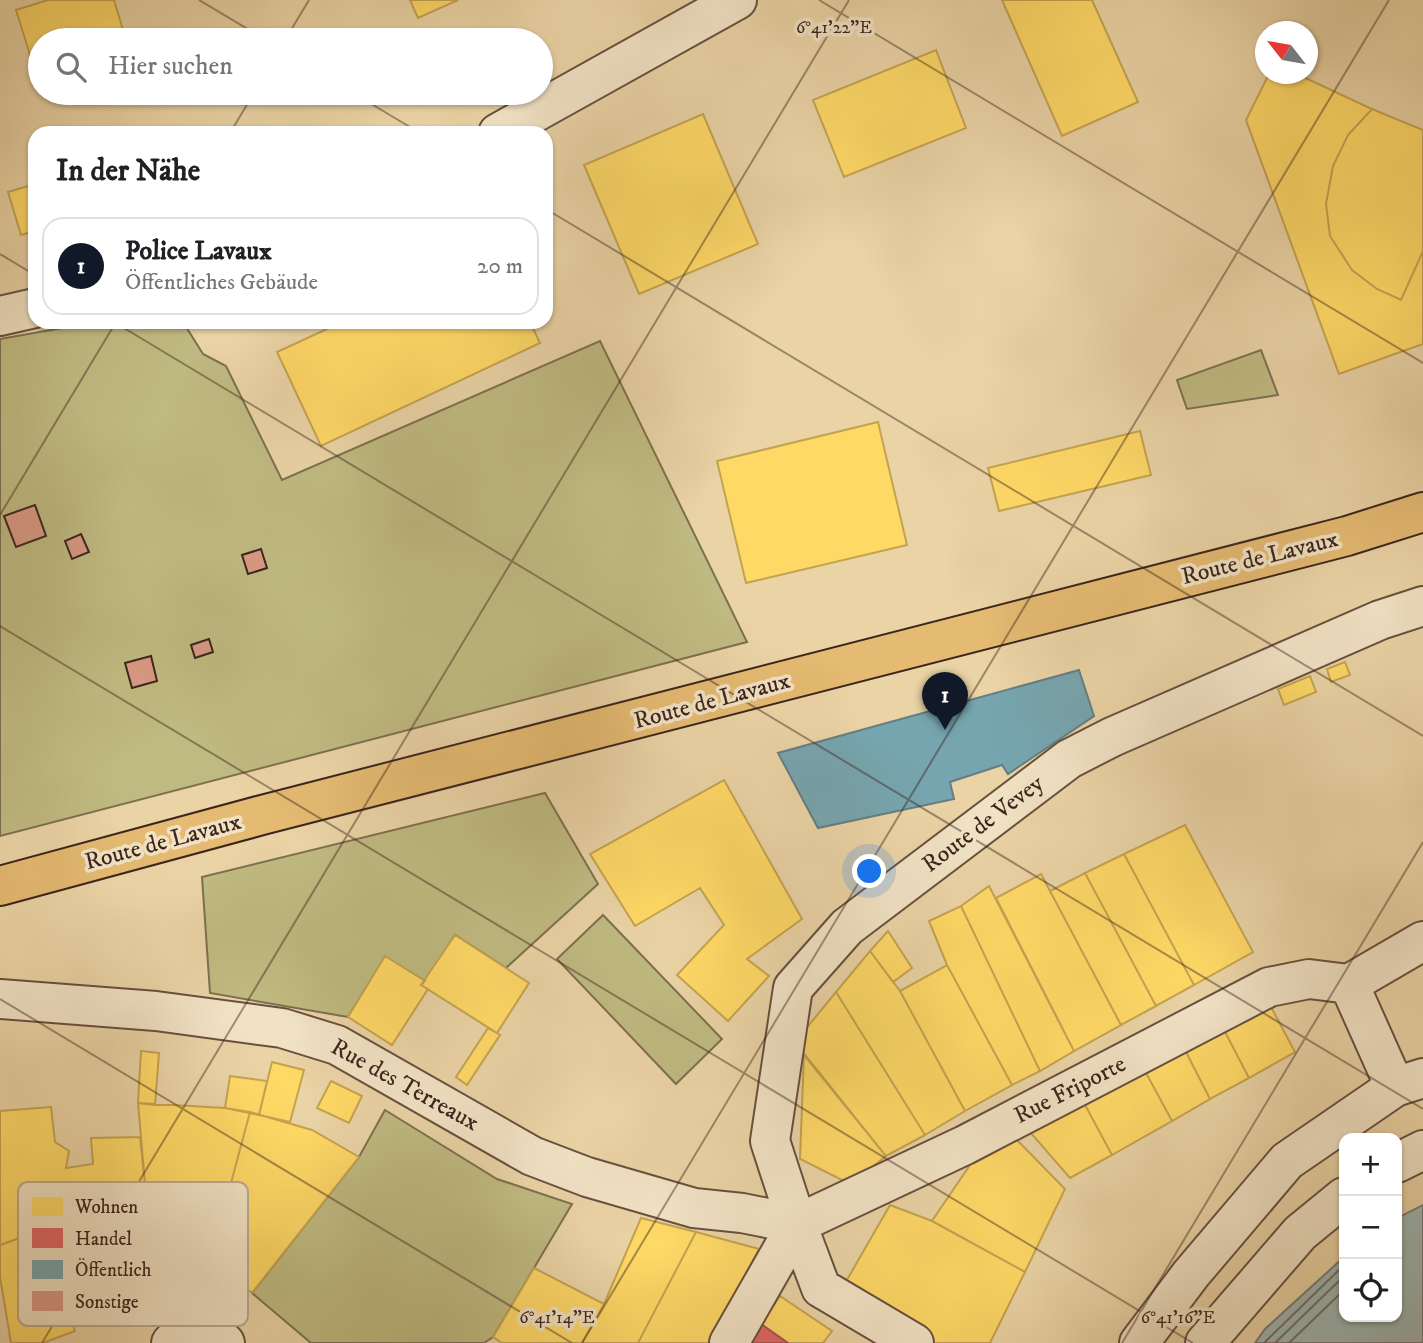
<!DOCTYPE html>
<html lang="de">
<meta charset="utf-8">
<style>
body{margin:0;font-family:"IM FELL DW Pica",serif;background:#f6f6f6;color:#202124}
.controls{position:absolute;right:21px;bottom:21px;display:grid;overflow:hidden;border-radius:14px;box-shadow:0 2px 5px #0004}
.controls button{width:63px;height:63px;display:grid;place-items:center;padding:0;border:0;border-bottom:2px solid #e0e0e0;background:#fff;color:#202124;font:35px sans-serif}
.compass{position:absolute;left:1255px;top:21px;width:63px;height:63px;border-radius:50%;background:#fff;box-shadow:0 2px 5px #0004;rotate:301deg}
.you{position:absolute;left:870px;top:872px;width:24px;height:24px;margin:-18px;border:5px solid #fff;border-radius:50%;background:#1a73e8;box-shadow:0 0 0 10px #1a73e833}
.badge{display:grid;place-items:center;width:46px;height:46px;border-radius:50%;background:#111827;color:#fff;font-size:23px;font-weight:700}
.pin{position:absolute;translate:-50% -58px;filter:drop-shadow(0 2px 4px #0008)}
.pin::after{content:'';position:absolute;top:37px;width:24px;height:21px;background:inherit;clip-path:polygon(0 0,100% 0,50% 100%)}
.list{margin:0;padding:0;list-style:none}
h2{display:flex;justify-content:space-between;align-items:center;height:91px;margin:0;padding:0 28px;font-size:30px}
h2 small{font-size:23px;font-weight:400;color:#757577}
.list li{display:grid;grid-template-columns:46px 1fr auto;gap:21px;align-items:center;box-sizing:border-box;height:98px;margin:0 14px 14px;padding:0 14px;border:2px solid #e0e0e0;border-radius:21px}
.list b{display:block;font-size:26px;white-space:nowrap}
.list p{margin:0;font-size:23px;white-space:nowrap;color:#757577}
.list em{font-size:23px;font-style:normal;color:#757577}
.icon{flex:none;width:38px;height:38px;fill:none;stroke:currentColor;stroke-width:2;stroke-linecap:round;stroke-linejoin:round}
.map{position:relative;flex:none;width:1423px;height:1343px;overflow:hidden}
.search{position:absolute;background:#fff;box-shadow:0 2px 5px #0004;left:28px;top:28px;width:525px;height:77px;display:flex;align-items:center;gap:18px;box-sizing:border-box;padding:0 24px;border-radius:38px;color:#757577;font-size:26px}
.panel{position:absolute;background:#fff;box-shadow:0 2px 5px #0004;left:28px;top:126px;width:525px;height:203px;border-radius:21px}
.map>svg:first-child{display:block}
</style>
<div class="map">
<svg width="1423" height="1343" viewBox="0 0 1423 1343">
<rect width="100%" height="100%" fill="#ead3a5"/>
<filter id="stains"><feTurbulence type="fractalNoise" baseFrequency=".00286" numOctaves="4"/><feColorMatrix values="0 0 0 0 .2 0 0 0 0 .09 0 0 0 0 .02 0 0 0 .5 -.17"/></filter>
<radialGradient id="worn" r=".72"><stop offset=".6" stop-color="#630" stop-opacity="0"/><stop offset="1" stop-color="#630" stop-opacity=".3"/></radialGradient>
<path fill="#bfba81" stroke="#7d704f" stroke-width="2" d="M96,322H183L203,354L226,366L282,480L600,341L747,642L0,836V339Z
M1261,350L1278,395L1187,409L1177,380Z
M545,793L598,884L506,968L455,935L425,981L385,957L348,1017L210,993L202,877Z
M603,915L722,1039L676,1084L557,959Z
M385,1110L497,1179L572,1204L493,1337L484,1343H311L252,1293L359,1157Z"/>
<path fill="#9db5b2" stroke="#767b76" stroke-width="2" d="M1423,1205V1343H1255L1265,1329L1344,1257V1317H1397V1218Z"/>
<path fill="#ffd966" stroke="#c4a350" stroke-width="2" d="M48,0H114L126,40H40V87L16,10Z
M410,0H458L418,18Z
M1002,0H1092L1138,102L1062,136Z
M936,50L966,128L844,177L813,100Z
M1269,74H1297L1372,109L1348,135L1333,166L1326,204L1330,236L1352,270L1377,289L1401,300L1423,251V344L1339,374L1246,120Z
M1372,109L1423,130V251L1401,300L1377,289L1352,270L1330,236L1326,204L1333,166L1348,135Z
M703,114L758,244L639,294L584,165Z
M35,184V231L21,235L8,192Z
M342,322H530L540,343L321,446L277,352Z
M878,422L907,545L746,583L717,461Z
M1140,431L1151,475L999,511L988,468Z
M1345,662L1350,675L1331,682L1327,669Z
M1310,676L1316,692L1284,705L1278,689Z
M724,780L802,919L747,959L769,976L728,1021L677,975L724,925L700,888L635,926L590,854Z
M1185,825L1253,952L1194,985L1124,854Z
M1124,854L1194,985L1156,1006L1085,873Z
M1085,873L1156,1006L1121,1025L1050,891Z
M1041,874L1121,1025L1074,1051L996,898Z
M989,886L1074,1051L1040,1071L961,906Z
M961,906L1040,1071L1012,1085L947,965L929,921Z
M888,931L912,968L893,982L870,951Z
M455,935L529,983L497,1033L421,985Z
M870,951L900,991L965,1111L925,1135L836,992Z
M385,956L425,981L421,985L428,989L392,1045L348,1017Z
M947,965L1012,1085L965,1111L900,991Z
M836,992L925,1135L886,1156L795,1042Z
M1270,1005L1295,1052L1249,1078L1224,1030Z
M488,1028L500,1035L467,1085L456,1077Z
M1224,1030L1249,1078L1210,1099L1185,1050Z
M1185,1050L1210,1099L1172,1121L1145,1071Z
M141,1051L159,1053L155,1105L138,1103Z
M804,1055L886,1156L853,1183L844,1181L800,1159Z
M272,1062L304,1070L290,1122L259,1115Z
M1145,1071L1172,1121L1112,1155L1084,1103Z
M230,1076L267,1081L259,1115L225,1108Z
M331,1081L362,1096L349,1123L317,1108Z
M138,1103L225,1108L250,1112L231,1183L180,1232L151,1253Z
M1084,1103L1112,1155L1070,1178L1030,1132Z
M51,1107L55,1142L69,1151L66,1168L93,1164L91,1138L140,1137L147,1203L39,1231L0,1245V1111Z
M250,1112L312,1130L359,1157L252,1293L180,1232L231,1183Z
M1016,1139L1065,1189L1025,1272L932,1221L970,1165Z
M890,1205L932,1221L1025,1272L990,1343H929L840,1292Z
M641,1218L696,1232L638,1343H582L604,1304Z
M39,1231L75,1331L43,1343H11L0,1277V1245Z
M696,1232L759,1249L709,1343H638Z
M534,1268L604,1304L582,1343H502L493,1337Z
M780,1296L832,1331L823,1343H788L761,1324Z"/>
<path fill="#e06666" stroke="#ae5250" stroke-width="2" d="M761,1324L788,1343H748Z"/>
<path fill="#76a5af" stroke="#647f83" stroke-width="2" d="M1079,670L1094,716L1008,774L1002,765L950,782L954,799L818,828L778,753Z"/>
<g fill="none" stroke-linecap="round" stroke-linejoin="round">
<path stroke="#6c6d68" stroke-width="2" d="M1264,1343L1344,1265
M1275,1343L1344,1276
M1289,1343L1344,1290"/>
</g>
<path fill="#da9a85" stroke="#3b251d" stroke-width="2" d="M35,505L46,536L16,547L4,516Z
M81,534L89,552L72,559L65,541Z
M261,549L267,568L248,574L242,555Z
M209,639L213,652L195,658L191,645Z
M151,656L157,681L132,688L125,663Z"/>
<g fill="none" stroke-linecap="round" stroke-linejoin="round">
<g stroke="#67503f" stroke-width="42">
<path id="street" d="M498,133L737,0
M0,316L35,308
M1349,984L1395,1087
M0,999L156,1011L282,1028L337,1045L532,1156L587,1177L694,1208L742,1213L797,1224
M1397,1163L1423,1150
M797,1224L965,1145L1269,987L1309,979L1349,984L1423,941
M171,1343L179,1335L218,1337L225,1343
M729,1343L797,1224
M914,1343L821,1288L797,1224L770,1141L793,988L847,927L1069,759L1112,737L1380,620L1423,606
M1139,1343L1191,1274L1287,1161L1395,1087L1423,1078
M1205,1343L1300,1233L1344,1197"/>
</g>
<g stroke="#3b251d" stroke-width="42">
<path id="primary" d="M0,886L262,815L1347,536L1423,512"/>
</g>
<use href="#street" stroke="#f1e2c4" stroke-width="38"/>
<use href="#primary" stroke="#e5ba72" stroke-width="38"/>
</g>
<path fill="none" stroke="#3b251d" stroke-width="2" stroke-opacity="0.45" d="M199,0L266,40M819,0L1423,363M285,40L309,0M353,93L420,133M230,133L254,93M546,209L1423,736M0,254L35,275M114,322L1423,1109M0,515L116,322M0,626L1193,1343M0,999L572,1343M42,1343L849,0M582,1343L1389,0M1122,1343L1423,842"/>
<g text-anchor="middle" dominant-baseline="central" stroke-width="7" stroke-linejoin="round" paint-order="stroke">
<g font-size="24" fill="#3b251d" stroke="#f1e2c4">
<text transform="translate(1260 558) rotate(-14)">Route de Lavaux</text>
<text transform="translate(712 701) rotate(-15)">Route de Lavaux</text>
<text transform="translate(983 824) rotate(-37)">Route de Vevey</text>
<text transform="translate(163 842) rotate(-15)">Route de Lavaux</text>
<text transform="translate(405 1085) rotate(29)">Rue des Terreaux</text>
<text transform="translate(1070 1090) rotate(-27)">Rue Friporte</text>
</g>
</g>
<rect x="18" y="1182" width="230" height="144" rx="10" fill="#f1e2c4" stroke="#baa992" stroke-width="2"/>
<rect x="32" y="1197" width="31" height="19" fill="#ffd966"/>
<rect x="32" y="1228" width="31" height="20" fill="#e06666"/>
<rect x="32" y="1260" width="31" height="19" fill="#76a5af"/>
<rect x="32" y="1291" width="31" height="20" fill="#da9a85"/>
<g font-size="19" fill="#3b251d">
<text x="75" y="1213">Wohnen</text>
<text x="75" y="1245">Handel</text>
<text x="75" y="1276">Öffentlich</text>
<text x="75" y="1308">Sonstige</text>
</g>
<g font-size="18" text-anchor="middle" fill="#3b251d" stroke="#f1e2c4" stroke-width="7" stroke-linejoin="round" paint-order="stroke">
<text x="834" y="33">6°41'22"E</text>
<text x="557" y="1323">6°41'14"E</text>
<text x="1178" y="1323">6°41'16"E</text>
</g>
<rect width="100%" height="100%" filter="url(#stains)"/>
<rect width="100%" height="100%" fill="url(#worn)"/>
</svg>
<div class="controls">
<button>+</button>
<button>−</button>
<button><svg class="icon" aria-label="locate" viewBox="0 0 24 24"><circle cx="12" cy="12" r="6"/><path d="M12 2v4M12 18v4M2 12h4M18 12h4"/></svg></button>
</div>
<svg class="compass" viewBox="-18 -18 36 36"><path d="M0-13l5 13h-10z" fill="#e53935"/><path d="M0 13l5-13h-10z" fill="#757577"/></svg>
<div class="you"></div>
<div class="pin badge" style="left:945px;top:730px">1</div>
<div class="search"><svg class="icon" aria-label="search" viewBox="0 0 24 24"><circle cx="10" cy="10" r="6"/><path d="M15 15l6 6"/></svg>Hier suchen</div>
<section class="panel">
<h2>In der Nähe<small></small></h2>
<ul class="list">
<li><span class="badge">1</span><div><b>Police Lavaux</b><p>Öffentliches Gebäude</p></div><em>20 m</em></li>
</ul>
</section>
</div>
